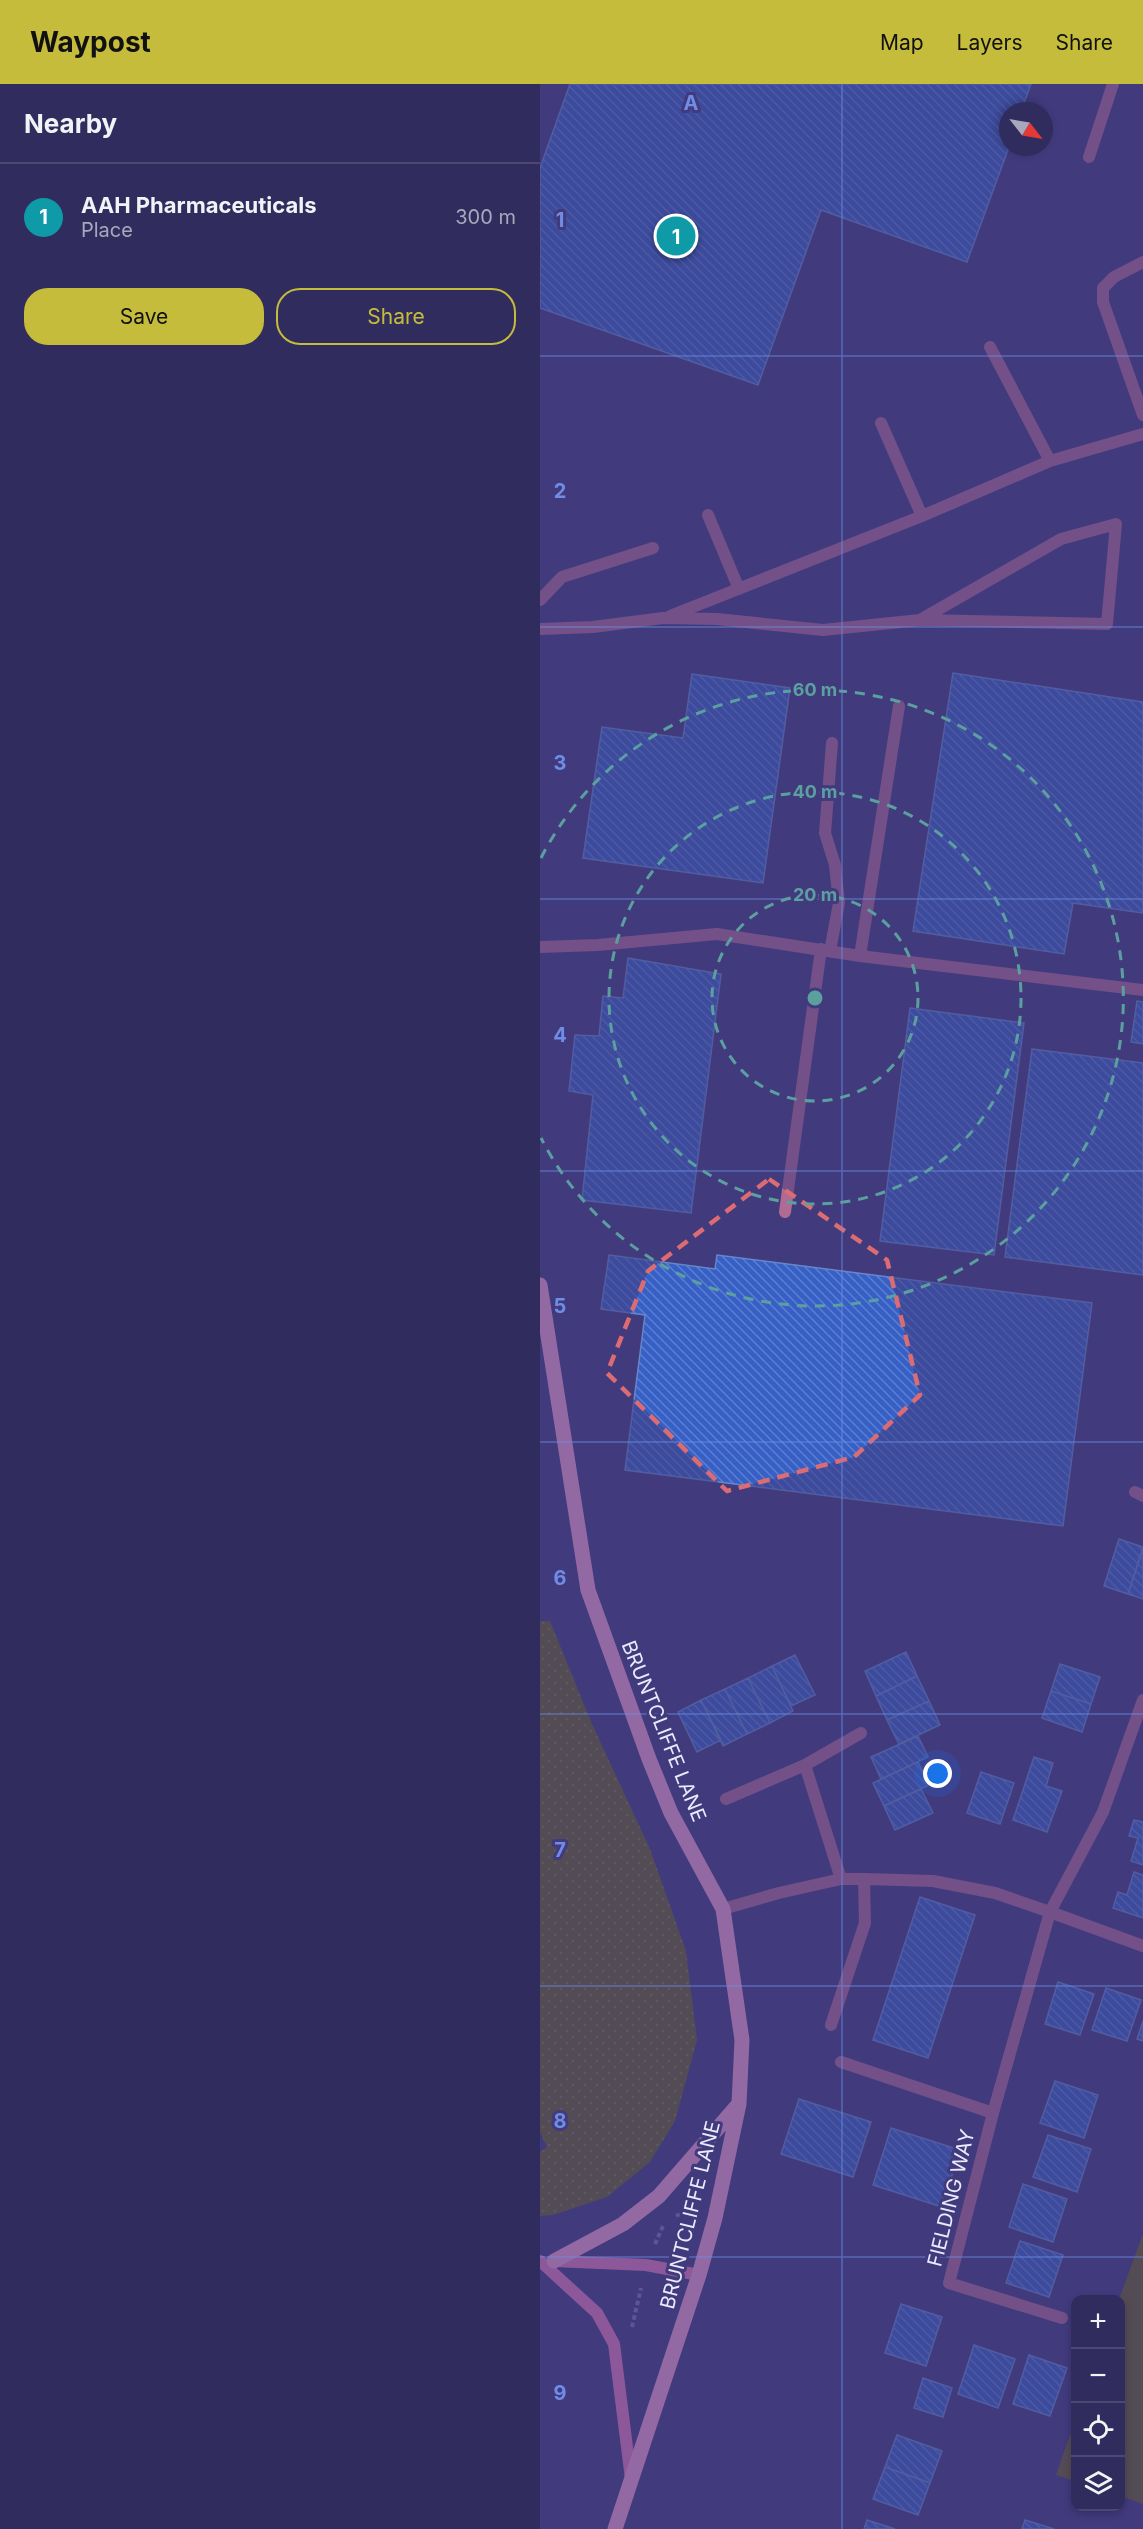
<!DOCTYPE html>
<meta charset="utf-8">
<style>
body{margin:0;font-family:Inter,sans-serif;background:#3d3867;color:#f1f3f6}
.controls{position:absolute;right:18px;bottom:18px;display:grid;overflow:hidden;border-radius:12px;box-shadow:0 3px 9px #0003}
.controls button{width:54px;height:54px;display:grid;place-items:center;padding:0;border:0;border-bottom:2px solid #4c4873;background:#312c5e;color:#f1f3f6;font:30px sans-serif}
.compass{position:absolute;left:459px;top:18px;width:54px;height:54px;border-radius:50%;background:#312c5e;box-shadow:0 3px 9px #0003;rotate:121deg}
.you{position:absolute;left:398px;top:1690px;width:21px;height:21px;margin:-15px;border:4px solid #fff;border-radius:50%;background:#1a73e8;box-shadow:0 0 0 9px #1a73e833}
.badge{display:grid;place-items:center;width:39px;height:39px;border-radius:50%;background:#c6bc3c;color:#fff;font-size:20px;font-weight:700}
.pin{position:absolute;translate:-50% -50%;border:3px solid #fff;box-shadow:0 2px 6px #0006}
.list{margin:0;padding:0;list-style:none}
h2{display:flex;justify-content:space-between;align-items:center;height:78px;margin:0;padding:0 24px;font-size:26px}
h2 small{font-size:20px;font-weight:400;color:#a8a7bc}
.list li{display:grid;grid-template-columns:39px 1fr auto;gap:18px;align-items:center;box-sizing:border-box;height:108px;padding:0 24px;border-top:2px solid #4c4873}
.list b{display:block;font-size:22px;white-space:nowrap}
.list p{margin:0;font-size:20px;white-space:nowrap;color:#a8a7bc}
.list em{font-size:20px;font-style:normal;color:#a8a7bc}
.actions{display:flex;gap:12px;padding:18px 24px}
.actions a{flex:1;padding:14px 0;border:2px solid #c6bc3c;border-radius:24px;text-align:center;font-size:21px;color:#c6bc3c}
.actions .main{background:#c6bc3c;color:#111}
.icon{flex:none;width:33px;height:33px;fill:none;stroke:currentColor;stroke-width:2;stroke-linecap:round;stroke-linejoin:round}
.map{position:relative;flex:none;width:603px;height:2445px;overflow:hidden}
header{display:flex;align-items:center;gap:36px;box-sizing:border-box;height:84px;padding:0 30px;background:#c6bc3c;color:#111}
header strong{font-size:28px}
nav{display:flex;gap:33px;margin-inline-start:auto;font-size:21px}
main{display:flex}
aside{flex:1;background:#312c5e}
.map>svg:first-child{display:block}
</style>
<header>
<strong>Waypost</strong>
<nav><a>Map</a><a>Layers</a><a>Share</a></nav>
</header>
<main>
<aside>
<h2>Nearby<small></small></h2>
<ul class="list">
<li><span class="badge" style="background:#0f9aa8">1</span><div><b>AAH Pharmaceuticals</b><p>Place</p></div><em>300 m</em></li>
</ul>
<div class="actions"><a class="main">Save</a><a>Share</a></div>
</aside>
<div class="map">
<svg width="603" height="2445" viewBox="0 0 603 2445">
<defs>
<pattern id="grass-dots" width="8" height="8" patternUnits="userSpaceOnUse" patternTransform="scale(1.5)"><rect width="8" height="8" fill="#686325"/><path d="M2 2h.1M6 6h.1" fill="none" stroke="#7e7a46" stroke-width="1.8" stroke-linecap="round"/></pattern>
<pattern id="building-back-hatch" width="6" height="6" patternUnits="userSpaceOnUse" patternTransform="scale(1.5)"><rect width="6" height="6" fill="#3660c5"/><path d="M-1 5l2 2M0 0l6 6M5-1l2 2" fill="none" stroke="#5d7fd0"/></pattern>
</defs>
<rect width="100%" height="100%" fill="#413b7d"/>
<path fill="url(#grass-dots)" d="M0,1537H10L52,1640L110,1765L146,1867L157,1956L135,2037L110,2078L67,2113L13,2131L0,2132V2068L7,2063L0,2048Z"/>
<path fill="#686325" d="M603,2150V2420L581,2412L579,2215Z
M535,2337L536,2397H535L516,2391Z"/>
<path fill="url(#building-back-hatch)" stroke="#6786ca" stroke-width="1.5" d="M30,0H491L481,27H468L469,63L427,178L281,126L218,301L0,224V84Z
M413,589L603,618V829L533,819L524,870L373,847Z
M152,590L250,604L223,799L43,774L62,643L143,654Z
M88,874L181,890L151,1129L42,1116L53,1011L29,1007L35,951L59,952L63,912L83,914Z
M597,917L603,918V960L591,958Z
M370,924L484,939L454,1171L340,1157Z
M492,965L603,979V1191L465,1173Z
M69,1171L175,1185L177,1171L552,1219L523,1442L85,1386L105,1231L61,1225Z
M579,1455L603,1463L588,1510L564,1502Z
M603,1465V1515L588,1510Z
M366,1568L377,1592L336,1612L325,1587Z
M255,1571L275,1611L251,1622L232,1582Z
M520,1580L560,1593L551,1620L511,1607Z
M232,1582L253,1627L230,1639L208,1594Z
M377,1592L389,1617L347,1636L336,1612Z
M208,1594L230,1639L207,1650L185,1605Z
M185,1605L207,1650L183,1662L161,1616Z
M511,1607L551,1620L542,1648L502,1634Z
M161,1616L181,1656L157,1668L138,1628Z
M389,1617L400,1641L359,1660L347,1636Z
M378,1652L388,1673L341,1695L331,1673Z
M494,1673L513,1679L506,1702L522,1707L507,1748L473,1736Z
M378,1678L389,1701L344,1722L333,1699Z
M441,1688L474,1699L460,1740L427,1729Z
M381,1705L393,1729L355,1746L344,1722Z
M594,1736L603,1738V1781L591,1777L598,1754L589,1752Z
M594,1788L603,1791V1834L573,1824L578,1808L587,1811Z
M380,1813L435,1831L388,1974L333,1956Z
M518,1898L554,1910L540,1951L505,1940Z
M566,1904L601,1916L587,1957L552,1946Z
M603,1937V1957L597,1955Z
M515,1997L558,2011L544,2054L500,2039Z
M259,2015L331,2038L313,2093L241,2070Z
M351,2044L420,2066L402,2123L333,2101Z
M508,2051L551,2065L537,2108L493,2093Z
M483,2100L527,2115L513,2158L469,2143Z
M480,2157L523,2171L509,2213L466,2199Z
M361,2220L402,2233L386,2282L345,2269Z
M434,2261L475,2275L458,2324L418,2310Z
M489,2271L527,2284L510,2332L473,2320Z
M383,2294L412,2304L403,2333L374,2324Z
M357,2351L402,2367L390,2399L345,2383Z
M345,2383L390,2399L378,2431L333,2415Z
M327,2436L355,2445H324Z
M485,2436L514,2445H482Z"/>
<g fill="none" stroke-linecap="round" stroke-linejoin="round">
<path stroke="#7d79aa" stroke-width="4" stroke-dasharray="4.5 3" stroke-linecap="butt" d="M136,2132L144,2128L152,2130
M115,2160L123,2142
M92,2243L101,2204"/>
<path stroke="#af6b93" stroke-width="12" d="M549,73L573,0
M603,178L574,193L563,204V218L603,331
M450,263L510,377
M341,339L382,432
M168,431L199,505
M0,516L22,493L113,464
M130,532L382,432L510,377L603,350
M0,545L53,543L123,534L177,535L283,546L380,536L567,540L576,440L521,455L380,536
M0,863L58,861L177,850L320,872L603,906
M290,867L299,819L295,781L285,749L292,659
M320,872L359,622
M245,1128L281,865
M510,1828L603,1862"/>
<path stroke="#af6b93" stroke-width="12" d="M595,1408L603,1412
M265,1681L301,1795
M186,1715L265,1681L321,1649
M183,1825L239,1809L301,1795H324L393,1797L455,1809L510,1828L563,1728L603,1616
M510,1828L453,2029L409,2199L522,2234
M291,1941L325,1839L324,1795
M301,1978L453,2029"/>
<path stroke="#e87cbd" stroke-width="12" d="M0,2177L57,2229L74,2260L91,2395
M14,2177L106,2181L159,2191"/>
<path stroke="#f5a2d2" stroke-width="15" d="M0,1201L48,1506L109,1675L131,1729L183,1825L202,1956L199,2020L175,2134L159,2191L75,2445
M14,2177L83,2140L119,2112L197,2022"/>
</g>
<path d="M0 0H603V2445H0ZM229,1095L347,1176L380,1311L314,1373L187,1407L67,1289L108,1187Z" fill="#413b7d" fill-opacity=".55" fill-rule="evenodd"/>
<path fill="none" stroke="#dd6c72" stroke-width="4.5" stroke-dasharray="12 8" stroke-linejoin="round" d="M229,1095L347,1176L380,1311L314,1373L187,1407L67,1289L108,1187Z"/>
<path fill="none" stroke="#6f8ce6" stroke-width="1.5" stroke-opacity="0.55" d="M302,0V2445M0,272H603M0,543H603M0,815H603M0,1087H603M0,1358H603M0,1630H603M0,1902H603M0,2173H603"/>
<g fill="none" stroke="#5c9f9f" stroke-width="3" stroke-dasharray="10 8">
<circle cx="275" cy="914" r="103"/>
<circle cx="275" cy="914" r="206"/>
<path d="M1 774A308 308 0 1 1 1 1054"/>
</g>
<g text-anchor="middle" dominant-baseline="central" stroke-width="6" stroke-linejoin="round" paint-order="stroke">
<g font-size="20" fill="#eaeafb" stroke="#413b7d">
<text transform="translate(124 1647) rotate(68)">BRUNTCLIFFE LANE</text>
<text transform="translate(411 2114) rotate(-76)">FIELDING WAY</text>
<text transform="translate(150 2131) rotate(-76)">BRUNTCLIFFE LANE</text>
</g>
</g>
<g font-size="20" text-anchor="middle" font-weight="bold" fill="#6f8ce6" stroke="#413b7d" stroke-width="6" stroke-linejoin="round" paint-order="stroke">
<text x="151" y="26">A</text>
<text x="20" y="143">1</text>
<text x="20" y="414">2</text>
<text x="20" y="686">3</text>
<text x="20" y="958">4</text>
<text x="20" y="1229">5</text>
<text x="20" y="1501">6</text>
<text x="20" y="1773">7</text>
<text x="20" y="2044">8</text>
<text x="20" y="2316">9</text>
</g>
<circle cx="275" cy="914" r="9" fill="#5c9f9f" stroke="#413b7d" stroke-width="3"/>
<g font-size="18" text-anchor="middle" font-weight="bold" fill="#5c9f9f" stroke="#413b7d" stroke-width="6" stroke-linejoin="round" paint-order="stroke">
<text x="275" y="612">60 m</text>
<text x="275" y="714">40 m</text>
<text x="275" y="817">20 m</text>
</g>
</svg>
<div class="controls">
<button>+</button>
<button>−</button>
<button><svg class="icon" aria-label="locate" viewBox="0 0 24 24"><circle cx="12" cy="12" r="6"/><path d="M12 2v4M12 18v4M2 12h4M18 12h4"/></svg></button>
<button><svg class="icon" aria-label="layers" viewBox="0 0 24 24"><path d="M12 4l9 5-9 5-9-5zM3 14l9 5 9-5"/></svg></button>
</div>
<svg class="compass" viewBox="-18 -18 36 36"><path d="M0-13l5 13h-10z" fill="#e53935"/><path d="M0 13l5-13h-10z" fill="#a8a7bc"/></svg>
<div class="you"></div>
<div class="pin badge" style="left:136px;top:152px;background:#0f9aa8">1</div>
</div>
</main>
